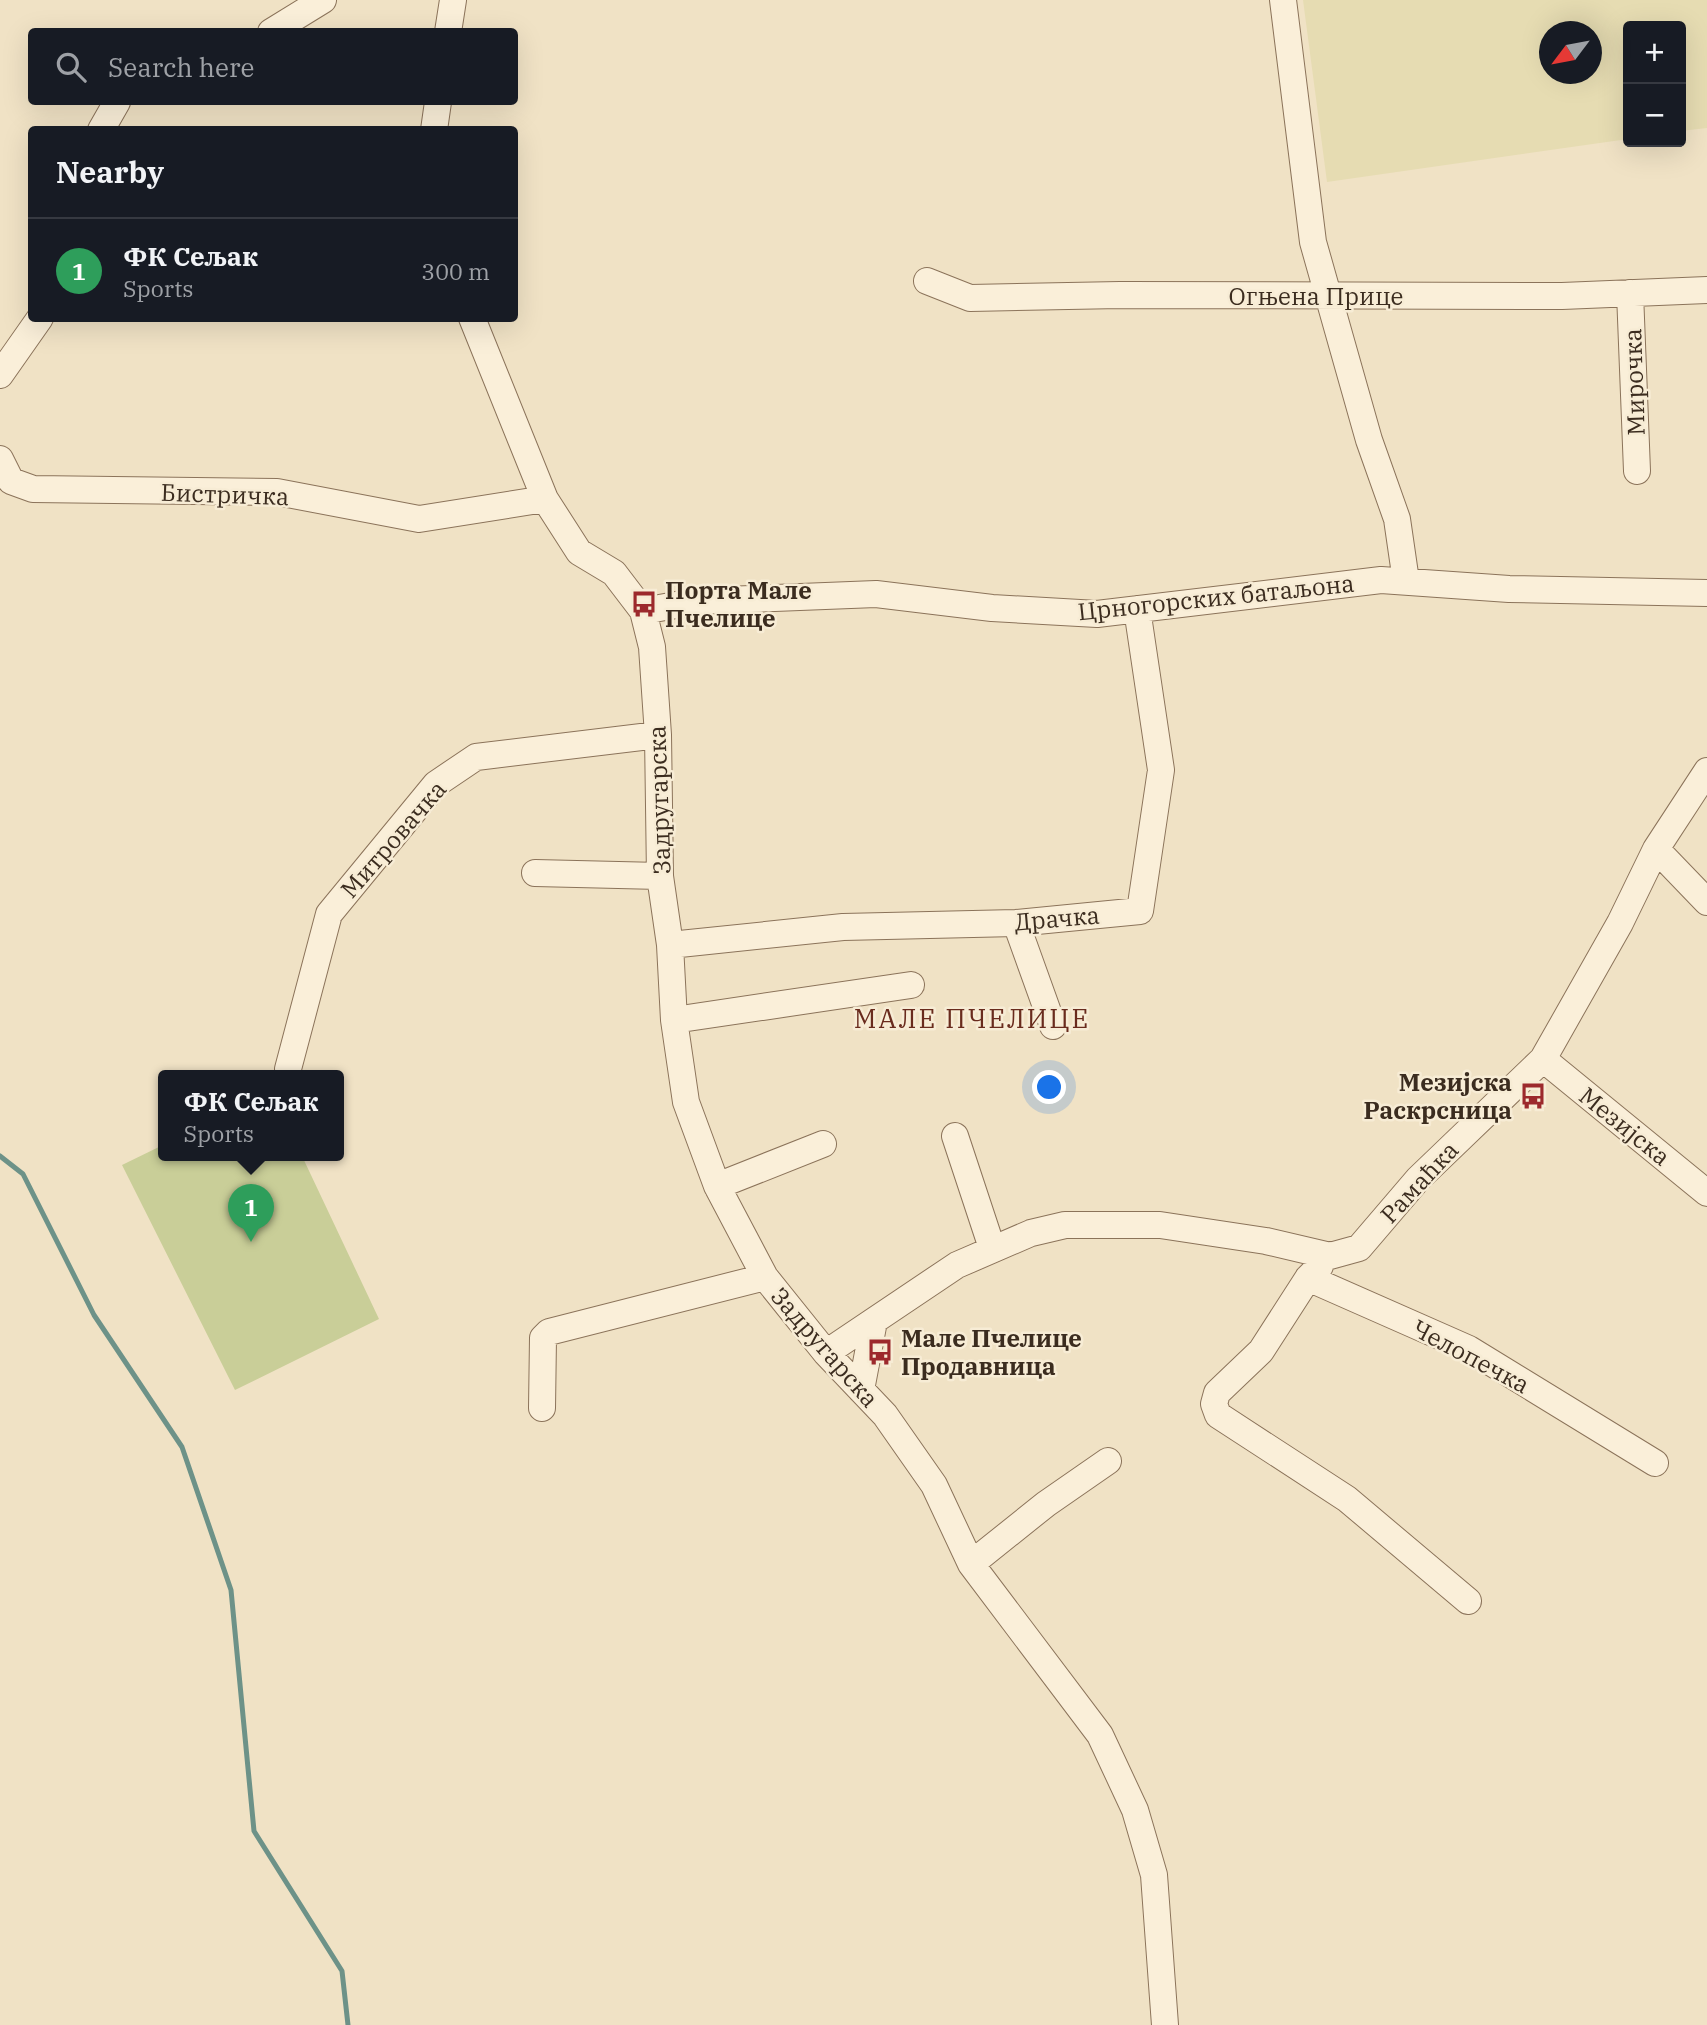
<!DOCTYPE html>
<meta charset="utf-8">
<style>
body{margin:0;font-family:"IBM Plex Serif",serif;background:#20242c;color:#f1f3f6}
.controls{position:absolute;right:21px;top:21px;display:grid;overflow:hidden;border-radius:7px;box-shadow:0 7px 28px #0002}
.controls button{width:63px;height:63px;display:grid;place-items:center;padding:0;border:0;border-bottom:2px solid #363941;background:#171b24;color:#f1f3f6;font:35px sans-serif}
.compass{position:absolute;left:1539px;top:21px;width:63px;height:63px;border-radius:50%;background:#171b24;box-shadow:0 7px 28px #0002;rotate:238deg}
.you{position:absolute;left:1050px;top:1088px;width:24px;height:24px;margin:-18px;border:5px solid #fff;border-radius:50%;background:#1a73e8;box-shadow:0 0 0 10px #1a73e833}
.badge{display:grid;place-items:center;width:46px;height:46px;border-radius:50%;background:#7c3aed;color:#fff;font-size:23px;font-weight:700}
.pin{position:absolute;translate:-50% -58px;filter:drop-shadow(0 2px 4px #0008)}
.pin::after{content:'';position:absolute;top:37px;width:24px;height:21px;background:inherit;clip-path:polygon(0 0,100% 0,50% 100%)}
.popup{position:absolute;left:158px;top:1070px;width:186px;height:91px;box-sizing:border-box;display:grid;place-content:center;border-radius:7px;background:#171b24;filter:drop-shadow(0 2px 5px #0005);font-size:23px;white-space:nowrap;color:#9ea1a6}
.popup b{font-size:26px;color:#f1f3f6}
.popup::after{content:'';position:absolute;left:50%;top:100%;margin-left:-14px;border:14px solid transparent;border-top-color:#171b24}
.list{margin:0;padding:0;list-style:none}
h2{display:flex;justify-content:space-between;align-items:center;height:91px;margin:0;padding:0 28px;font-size:30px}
h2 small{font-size:23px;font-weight:400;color:#9ea1a6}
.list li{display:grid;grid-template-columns:46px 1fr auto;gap:21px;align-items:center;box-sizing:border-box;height:105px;padding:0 28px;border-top:2px solid #363941}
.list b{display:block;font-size:26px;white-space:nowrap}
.list p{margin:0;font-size:23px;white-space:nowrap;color:#9ea1a6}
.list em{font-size:23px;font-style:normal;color:#9ea1a6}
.icon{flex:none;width:38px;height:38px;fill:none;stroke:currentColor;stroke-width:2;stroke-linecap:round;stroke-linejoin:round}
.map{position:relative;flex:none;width:1707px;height:2025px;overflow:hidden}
.search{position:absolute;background:#171b24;box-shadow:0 7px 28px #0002;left:28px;top:28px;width:490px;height:77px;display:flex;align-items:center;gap:18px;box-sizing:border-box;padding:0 24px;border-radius:7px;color:#9ea1a6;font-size:26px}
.panel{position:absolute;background:#171b24;box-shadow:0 7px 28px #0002;left:28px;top:126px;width:490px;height:196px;border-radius:7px}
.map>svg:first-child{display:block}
</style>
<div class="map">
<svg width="1707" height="2025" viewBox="0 0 1707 2025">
<rect width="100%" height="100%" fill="#f0e2c5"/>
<path fill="#e6dcb2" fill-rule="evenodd" d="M1303,0H1707V128L1681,131V26H1628V139L1327,182ZM1550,32H1592V74H1550Z"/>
<path fill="#c9ce98" d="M163,1145V1156H302L379,1319L235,1390L122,1165Z"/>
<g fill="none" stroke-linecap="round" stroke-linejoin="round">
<path stroke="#6d9288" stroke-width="5" d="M0,1156L23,1174L94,1315L182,1447L231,1590L254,1831L342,1971L348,2025"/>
<g stroke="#8b735a" stroke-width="28">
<path id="minor" d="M1283,0L1313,242L1369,440L1397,519L1406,581
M271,32L323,0
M448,32L453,0
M101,130L117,102
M434,130L438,102
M927,281L970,298L1120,295L1562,296L1707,290
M1630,293L1637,471
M472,318L545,499L579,552L614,573L643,611L652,647L658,735L660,876L670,945L674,1020L686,1102L717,1186L765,1277L826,1353L885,1415L934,1485L971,1564L1100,1735L1135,1810L1154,1875L1165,2025
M0,375L40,318
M0,459L11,481L33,489L277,492L419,519L545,499
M643,611L698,601L876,594L992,608L1097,614L1381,580L1509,589L1707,593
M1656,849L1707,902
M535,873L660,876
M1016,923L1053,1026
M670,945L843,927L1016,923L1140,911L1161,770L1137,609
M674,1020L911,985
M1543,1059L1707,1193
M288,1069L329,914L436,784L476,757L658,735
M955,1136L992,1248
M717,1186L823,1144
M1320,1266L1308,1278L1469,1349L1655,1463
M1308,1278L1261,1351L1217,1393L1214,1404L1218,1415L1347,1499L1468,1601
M826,1353L957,1265L1031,1233L1065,1225H1160L1266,1241L1330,1256L1359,1248L1418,1179L1543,1059L1620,923L1656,849L1707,771
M861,1390L874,1321
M542,1408L543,1338L549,1332L765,1277
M971,1564L1046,1504L1108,1461"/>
</g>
<use href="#minor" stroke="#faefd9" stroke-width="26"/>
</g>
<defs>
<g id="bus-bare" transform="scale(2.1)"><path d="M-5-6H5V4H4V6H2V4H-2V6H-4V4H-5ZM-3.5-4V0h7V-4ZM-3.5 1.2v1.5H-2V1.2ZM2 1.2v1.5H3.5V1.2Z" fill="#9c292c" stroke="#f7ecd5" stroke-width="2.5" paint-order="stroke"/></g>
</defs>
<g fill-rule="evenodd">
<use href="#bus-bare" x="644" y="604"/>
<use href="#bus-bare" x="1533" y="1096"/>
<use href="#bus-bare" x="880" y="1352"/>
</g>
<g text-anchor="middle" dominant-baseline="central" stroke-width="5" stroke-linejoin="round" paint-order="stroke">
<g font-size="24" fill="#3b2c1f" stroke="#f7ecd5">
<text x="1316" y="296">Огњена Прице</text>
<text transform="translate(1634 382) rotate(-92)">Мирочка</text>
<text transform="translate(225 494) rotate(2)">Бистричка</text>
<text transform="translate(1216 597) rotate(-6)">Црногорских батаљона</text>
<text transform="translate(659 800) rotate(-92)">Задругарска</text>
<text transform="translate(393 839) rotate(-49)">Митровачка</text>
<text transform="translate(1057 918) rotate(-5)">Драчка</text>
<text transform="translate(1625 1126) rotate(39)">Мезијска</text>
<text transform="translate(1419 1182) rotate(-47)">Рамаћка</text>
<text transform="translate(825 1347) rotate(49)">Задругарска</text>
<text transform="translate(1471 1356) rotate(28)">Челопечка</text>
</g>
<g font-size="24" font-weight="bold" fill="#3b2c1f" stroke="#f7ecd5" text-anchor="start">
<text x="665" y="590">Порта Мале<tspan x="665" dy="28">Пчелице</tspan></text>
<text x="1512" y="1082" text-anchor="end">Мезијска<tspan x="1512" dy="28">Раскрсница</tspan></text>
<text x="901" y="1338">Мале Пчелице<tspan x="901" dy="28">Продавница</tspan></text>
</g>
<g font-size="26" letter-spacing="2" fill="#692b1d" stroke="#f7ecd5">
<text x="972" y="1018">МАЛЕ ПЧЕЛИЦЕ</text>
</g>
</g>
</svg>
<div class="controls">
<button>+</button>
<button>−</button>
</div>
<svg class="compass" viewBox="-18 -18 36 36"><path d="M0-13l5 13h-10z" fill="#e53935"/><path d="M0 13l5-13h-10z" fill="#9ea1a6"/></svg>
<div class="you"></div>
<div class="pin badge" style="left:251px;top:1242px;background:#2e9e5b">1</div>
<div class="popup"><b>ФК Сељак</b>Sports</div>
<div class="search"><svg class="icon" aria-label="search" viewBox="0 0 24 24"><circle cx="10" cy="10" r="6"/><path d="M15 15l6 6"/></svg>Search here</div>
<section class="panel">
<h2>Nearby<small></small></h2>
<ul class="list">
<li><span class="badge" style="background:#2e9e5b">1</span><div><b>ФК Сељак</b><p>Sports</p></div><em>300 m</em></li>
</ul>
</section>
</div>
